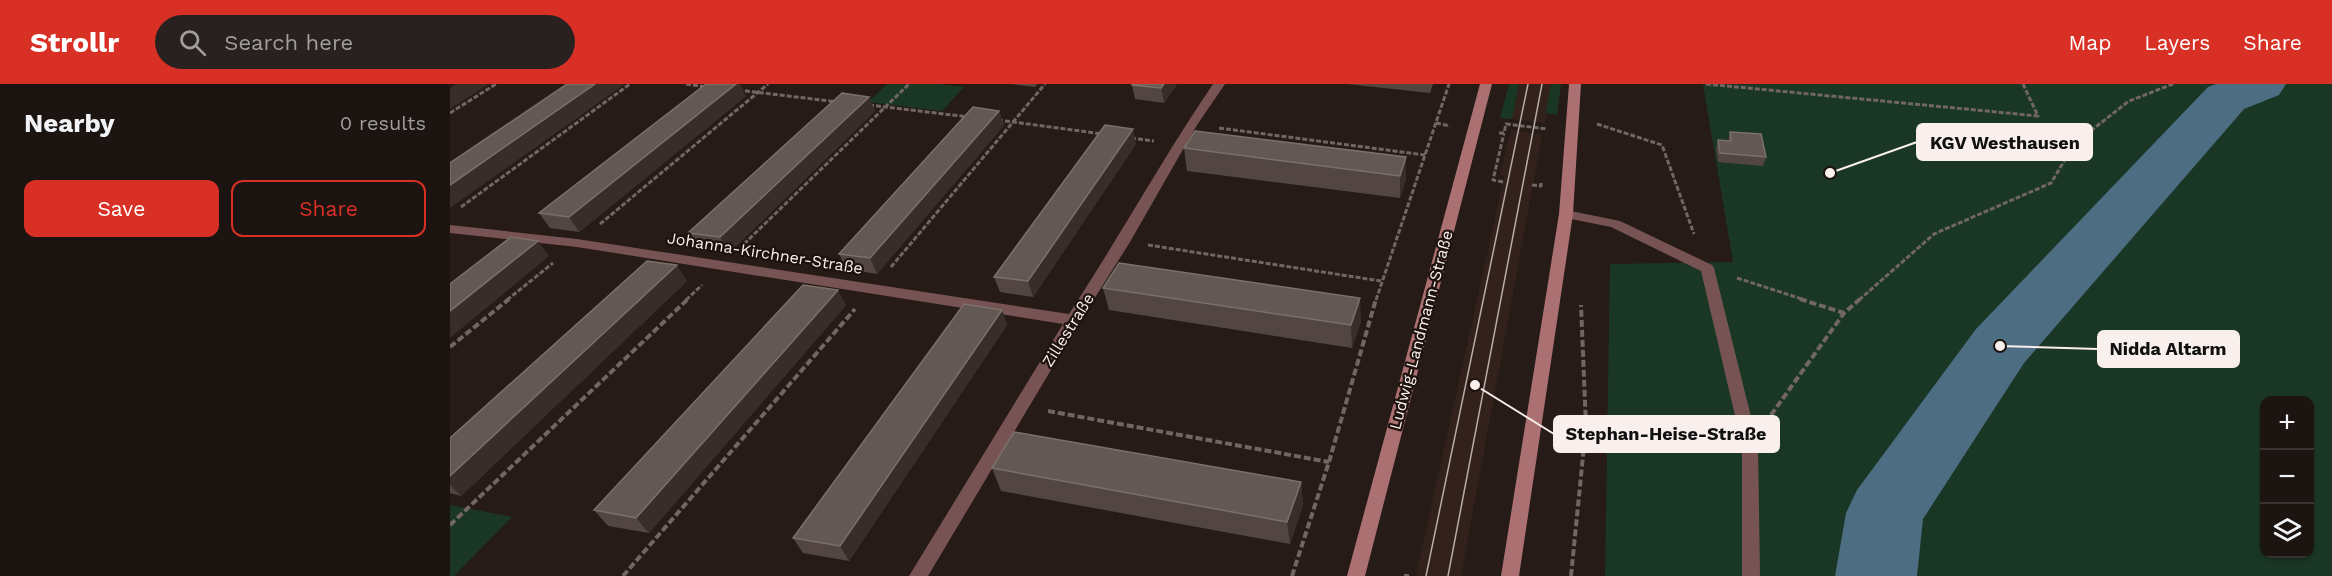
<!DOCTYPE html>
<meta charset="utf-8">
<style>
body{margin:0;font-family:"Work Sans",sans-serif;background:#29211f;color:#f1f3f6}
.controls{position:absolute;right:18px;bottom:18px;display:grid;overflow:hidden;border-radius:12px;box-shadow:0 2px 4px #0004}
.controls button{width:54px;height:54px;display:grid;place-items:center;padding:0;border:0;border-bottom:2px solid #3a3331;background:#1c1411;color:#f1f3f6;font:30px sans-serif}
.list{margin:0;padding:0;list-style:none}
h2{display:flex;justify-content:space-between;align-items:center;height:78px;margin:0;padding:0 24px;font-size:26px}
h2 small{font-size:20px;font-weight:400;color:#a09e9f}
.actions{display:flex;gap:12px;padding:18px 24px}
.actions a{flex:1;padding:14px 0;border:2px solid #d93025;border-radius:12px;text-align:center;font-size:21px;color:#d93025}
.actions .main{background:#d93025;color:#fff}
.icon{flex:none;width:33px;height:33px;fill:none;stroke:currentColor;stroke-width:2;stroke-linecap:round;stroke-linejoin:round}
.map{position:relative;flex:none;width:1882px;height:492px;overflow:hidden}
header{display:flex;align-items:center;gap:36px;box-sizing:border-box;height:84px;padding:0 30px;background:#d93025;color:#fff}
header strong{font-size:28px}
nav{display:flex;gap:33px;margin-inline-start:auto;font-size:21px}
.search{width:420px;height:54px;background:#29211f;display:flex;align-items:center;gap:15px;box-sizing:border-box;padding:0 21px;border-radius:33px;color:#a09e9f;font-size:22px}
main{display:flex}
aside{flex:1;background:#1c1411}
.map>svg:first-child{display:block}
</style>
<header>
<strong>Strollr</strong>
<div class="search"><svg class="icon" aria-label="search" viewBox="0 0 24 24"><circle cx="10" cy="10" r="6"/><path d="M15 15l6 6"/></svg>Search here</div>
<nav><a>Map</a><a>Layers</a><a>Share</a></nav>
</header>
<main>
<aside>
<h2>Nearby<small>0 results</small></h2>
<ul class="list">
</ul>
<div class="actions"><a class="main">Save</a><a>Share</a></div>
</aside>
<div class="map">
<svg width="1882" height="492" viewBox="0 0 1882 492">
<rect width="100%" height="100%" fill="#261b17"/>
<path fill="#33221b" d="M1069,0H1101L1095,39L1062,35Z
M1061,46L1092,51L1011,492H966L1053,98L1054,92L1050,91Z"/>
<path fill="#1a3725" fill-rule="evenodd" d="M437,0H488L514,3L492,27L418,18Z
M1059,0H1069L1062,35L1050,34Z
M1101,0H1111L1107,31L1096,29Z
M1253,0H1882V492H1155L1160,180L1283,178ZM1814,316H1860V470H1814Z
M0,421L62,433L4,492H0Z"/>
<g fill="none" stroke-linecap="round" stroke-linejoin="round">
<path fill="#4c6d82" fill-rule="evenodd" d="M1766,0H1836L1829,11L1794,25L1574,279L1473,435L1467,492H1385L1396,429L1407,406L1526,245L1758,3Z"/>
<path stroke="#716663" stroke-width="3" stroke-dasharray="5 2" stroke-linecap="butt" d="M236,0L257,3
M1256,0L1588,32L1573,0
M288,6L388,18
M419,21L519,33
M0,29L46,0
M548,36L653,50
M986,39L1000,42
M1147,40L1212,61L1244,150
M769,44L975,71
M1049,49H1054L1056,40L1097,45
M681,54L704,57
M1053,98L1043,96L1054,49
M1082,101L1091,102V99
M11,123L180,0
M150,140L318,0
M294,160L459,0
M698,161L931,197
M441,183L595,0
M1287,194L1355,216
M57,216L103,179
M236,216L252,201
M926,216L999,0
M1409,216L1484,150L1601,99L1625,59L1679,17L1723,0"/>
<path stroke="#716663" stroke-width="4" stroke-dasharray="7 3" stroke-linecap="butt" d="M1350,215L1394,229
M0,263L59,215
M598,327L879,378
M1321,331L1394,229L1410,215
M0,441L238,215
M173,492L405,225
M842,492L879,378L926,215
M954,492H959
M1121,492L1136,342L1131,221"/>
<path fill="#785353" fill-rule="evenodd" d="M1116,126L1170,137L1262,181L1264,184L1308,361L1310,492H1292V361L1251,187L1161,143L1111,133L1109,130Z"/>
<path fill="#785353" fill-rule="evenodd" d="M763,0H775L747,41L680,158L629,239L478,492H459L613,240L127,163L0,149V141L127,155L619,230C669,154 712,75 763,0Z"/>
<path fill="#ab7071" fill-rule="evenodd" d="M1030,0H1042L915,492H897Z
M1119,0H1131L1123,130L1069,492H1051L1109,130Z"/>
<path stroke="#b7adaa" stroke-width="1.5" d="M976,492L1078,0
M998,492L1092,0"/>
</g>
<path fill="#534642" d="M561,0H587L585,3Z
M727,0L714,19L685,15L682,1Z
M897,0H983L980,9Z
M296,12L129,148L100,144L89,129Z
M419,13L425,27L279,169L248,164L238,149Z
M549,27L554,41L427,190L397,185L389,170Z
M1280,48L1316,73L1313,82L1268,78L1266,64L1268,56L1278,57Z
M686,60L583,213L550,208L544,193Z
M734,64L956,73V95L950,114L737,87Z
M237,197L11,412L0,409V354Z
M653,204L911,237L902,264L659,226Z
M396,221L199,449L158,442L144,426Z
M552,226L557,241L399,477L353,469L343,454Z
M542,384L851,398L853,421L840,460L551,407Z"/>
<path fill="#392d29" d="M6,0H39L0,25V4Z
M145,0H175L0,124V101Z
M286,0H290L296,12L129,148L119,133Z
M714,0H727L714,19L711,4Z
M419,13L425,27L279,169L270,153Z
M549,27L554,41L427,190L420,174Z
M683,45L686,60L583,213L578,197Z
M956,73V95L950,114V92Z
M88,157L99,172L0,254V227Z
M227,181L237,197L11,412L0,401V392Z
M388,206L396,221L199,449L186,434Z
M910,214L911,237L902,264L901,241Z
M552,226L557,241L399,477L390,462Z
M851,398L853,421L840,460L837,438Z"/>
<path fill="#645854" stroke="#7c706c" stroke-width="1.5" d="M117,0H145L0,101V79Z
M256,0H286L119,133L89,129Z
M682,0H714L711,4L682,1Z
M392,9L419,13L270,153L238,149Z
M523,23L549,27L420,174L389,170Z
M655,41L683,45L578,197L544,193Z
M745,47L956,73L950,92L734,64Z
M1280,48L1311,50L1316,73L1270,69L1268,56L1281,57Z
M61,153L88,157L0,227V200Z
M197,177L227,181L0,392V354Z
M669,179L910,214L901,241L653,204Z
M353,201L388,206L186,434L144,426Z
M514,220L552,226L390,462L343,454Z
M564,348L851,398L837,438L542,384Z"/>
<g text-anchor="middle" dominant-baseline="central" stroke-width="4.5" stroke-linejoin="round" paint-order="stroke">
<g font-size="16" fill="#f9f0ed" stroke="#1d120e">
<text transform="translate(315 169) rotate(9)">Johanna-Kirchner-Straße</text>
<text transform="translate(618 246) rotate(-58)">Zillestraße</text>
<text transform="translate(971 246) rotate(-75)">Ludwig-Landmann-Straße</text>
</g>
</g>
<path fill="none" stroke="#f9f0ed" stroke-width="2" d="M1380 89L1467 58M1550 262L1648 265M1025 301L1104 350"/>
<g fill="#f9f0ed" stroke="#1d120e" stroke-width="2">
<circle cx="1380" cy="89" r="6"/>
<circle cx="1550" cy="262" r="6"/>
<circle cx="1025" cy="301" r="6"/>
</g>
<g fill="#f9f0ed" stroke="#f9f0ed" stroke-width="2">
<rect x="1467" y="40" width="175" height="36" rx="6"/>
<rect x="1648" y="247" width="141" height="36" rx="6"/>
<rect x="1104" y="332" width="225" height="36" rx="6"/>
</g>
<g font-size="18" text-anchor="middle" font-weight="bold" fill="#111">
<text x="1555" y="65">KGV Westhausen</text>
<text x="1718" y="271">Nidda Altarm</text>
<text x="1216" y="356">Stephan-Heise-Straße</text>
</g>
</svg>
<div class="controls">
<button>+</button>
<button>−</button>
<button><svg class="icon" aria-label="layers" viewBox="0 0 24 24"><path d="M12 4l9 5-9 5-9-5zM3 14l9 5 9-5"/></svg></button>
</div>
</div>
</main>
